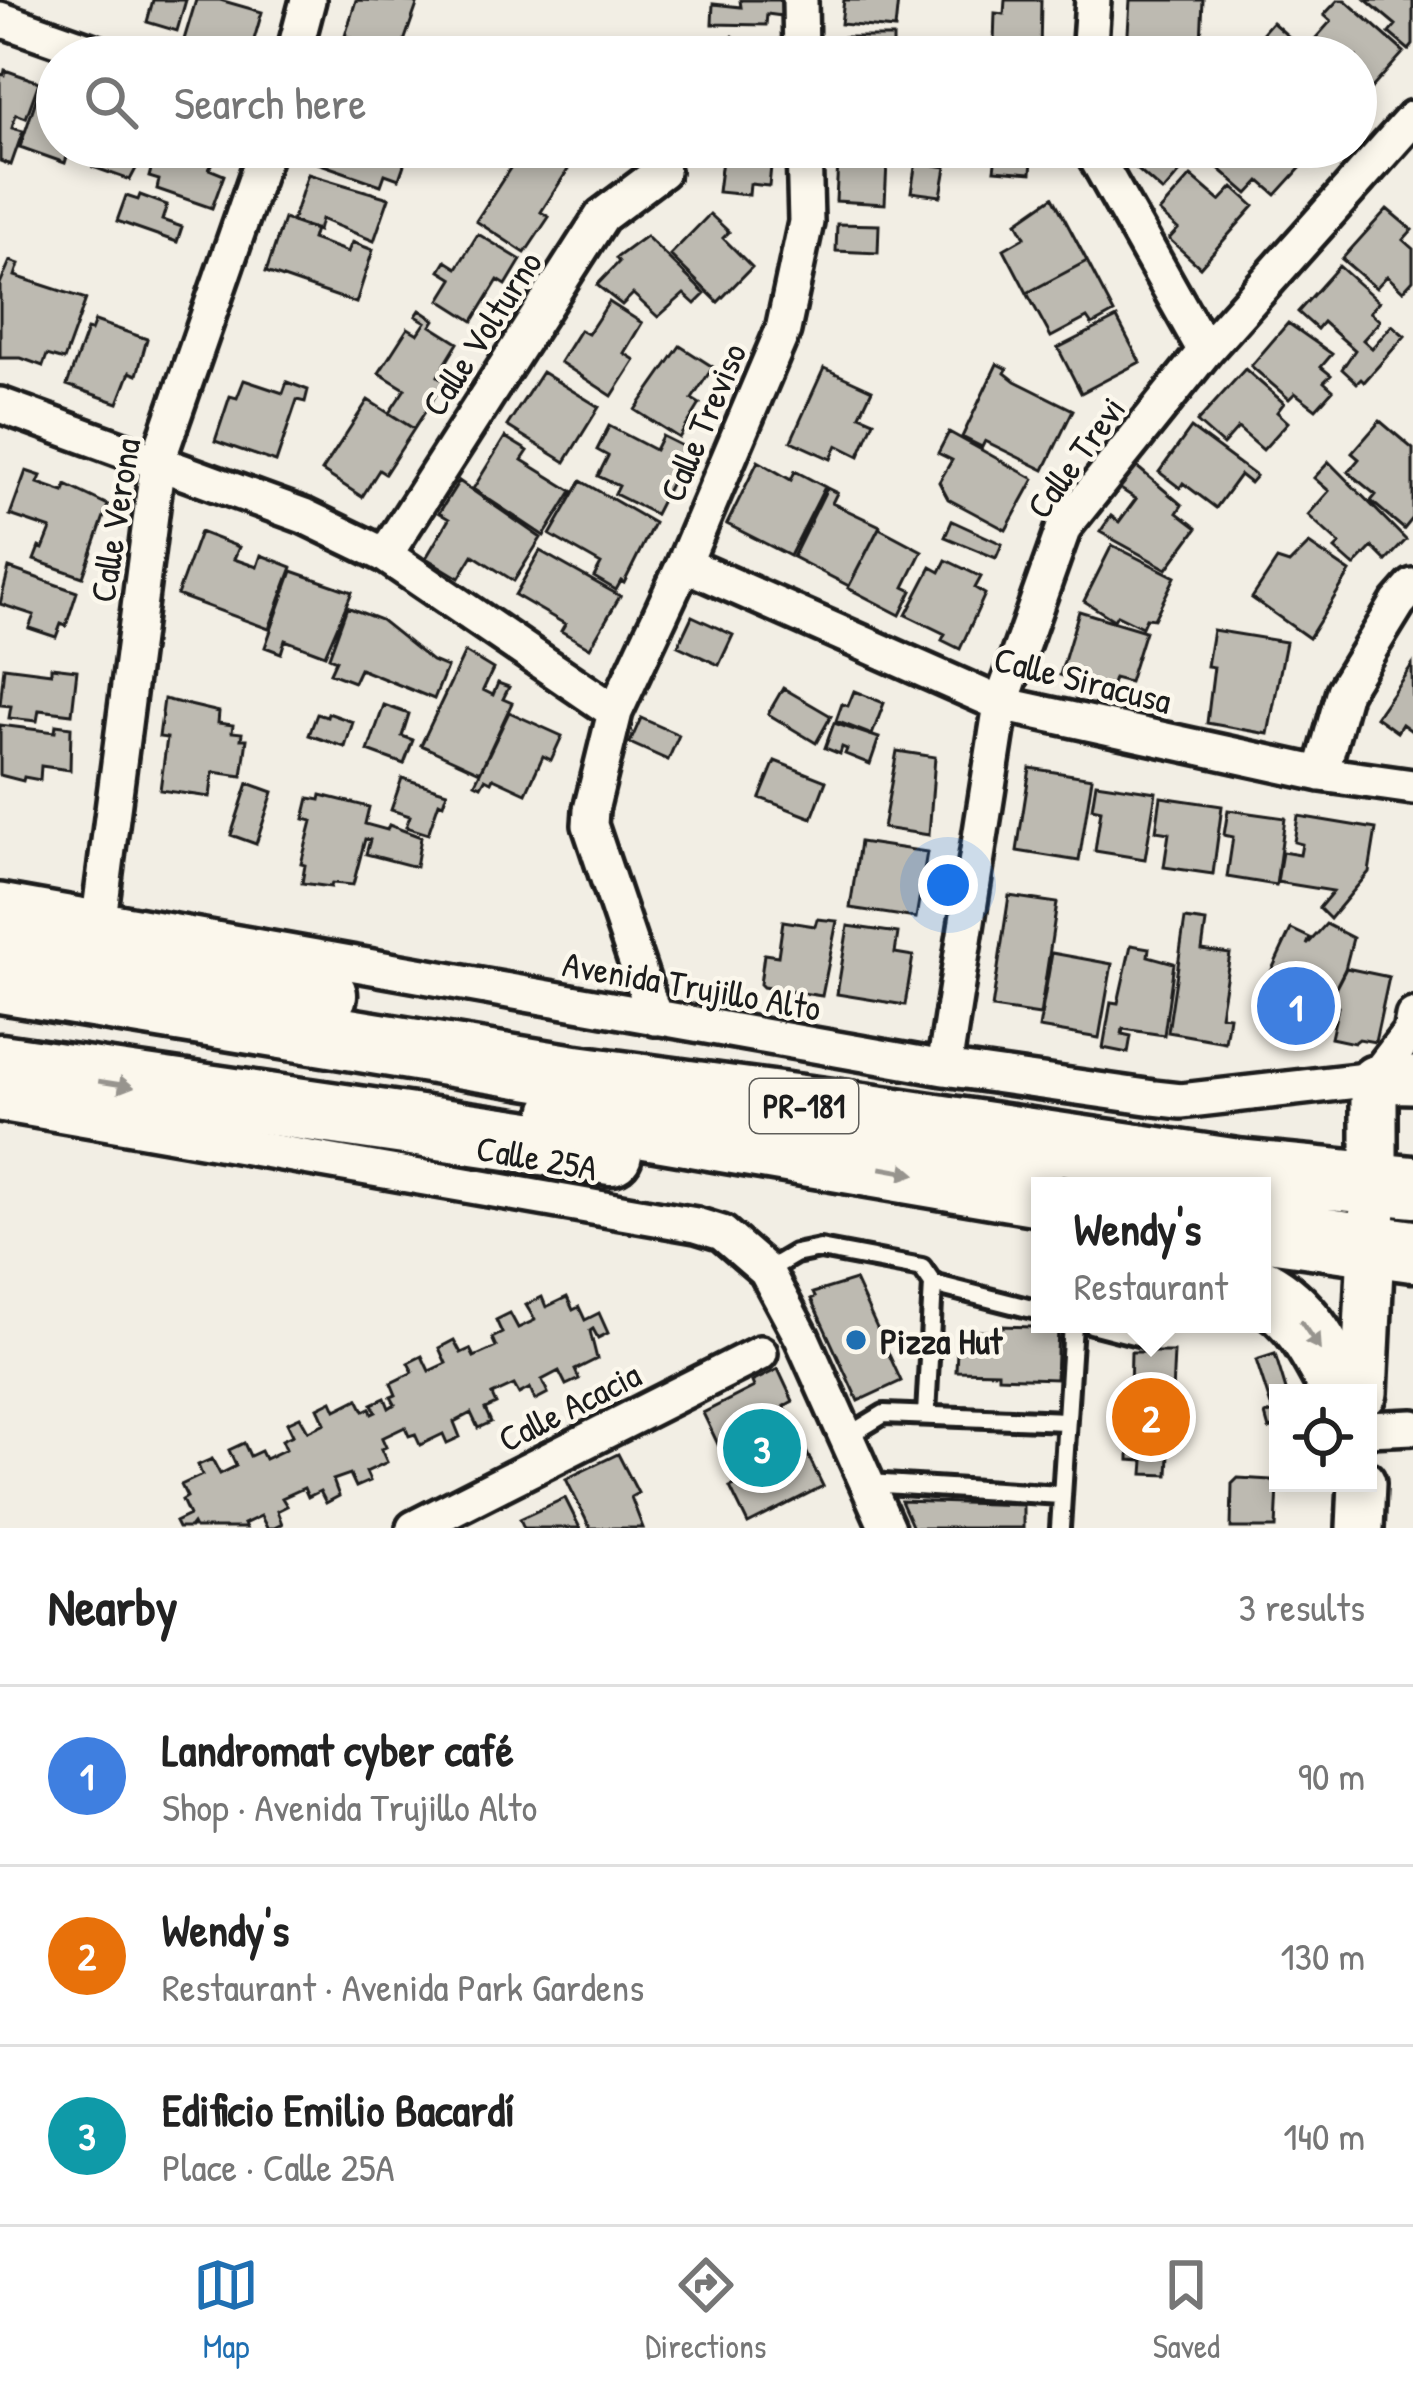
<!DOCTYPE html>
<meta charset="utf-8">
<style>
body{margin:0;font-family:"Patrick Hand",sans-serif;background:#f2f2f2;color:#222}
.controls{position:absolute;right:36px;bottom:36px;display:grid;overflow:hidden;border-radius:0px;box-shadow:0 6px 18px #0003}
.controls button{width:108px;height:108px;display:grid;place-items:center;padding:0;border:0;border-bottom:3px solid #e0e0e0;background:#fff;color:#222;font:60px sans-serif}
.you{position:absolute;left:948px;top:885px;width:42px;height:42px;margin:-30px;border:9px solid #fff;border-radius:50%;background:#1a73e8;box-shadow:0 0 0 18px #1a73e833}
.badge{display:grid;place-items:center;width:78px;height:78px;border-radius:50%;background:#1f6fb2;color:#fff;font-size:39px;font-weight:700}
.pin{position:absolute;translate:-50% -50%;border:6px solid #fff;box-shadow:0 3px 12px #0006}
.popup{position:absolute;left:1031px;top:1177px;width:240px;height:156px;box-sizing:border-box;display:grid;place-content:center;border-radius:0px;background:#fff;filter:drop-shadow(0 3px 9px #0005);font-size:39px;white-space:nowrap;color:#767676}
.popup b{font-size:45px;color:#222}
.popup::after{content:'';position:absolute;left:50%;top:100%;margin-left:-24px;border:24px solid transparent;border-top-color:#fff}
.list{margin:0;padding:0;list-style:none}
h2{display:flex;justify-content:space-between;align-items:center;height:156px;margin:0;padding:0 48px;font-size:51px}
h2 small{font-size:39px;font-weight:400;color:#767676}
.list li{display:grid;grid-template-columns:78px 1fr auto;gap:36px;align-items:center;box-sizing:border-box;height:180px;padding:0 48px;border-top:3px solid #e0e0e0}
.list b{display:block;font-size:45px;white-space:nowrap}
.list p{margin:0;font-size:39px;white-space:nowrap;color:#767676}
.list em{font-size:39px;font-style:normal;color:#767676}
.icon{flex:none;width:66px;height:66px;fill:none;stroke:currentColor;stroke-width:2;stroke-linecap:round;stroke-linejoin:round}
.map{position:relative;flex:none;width:1413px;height:1528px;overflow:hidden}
.search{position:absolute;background:#fff;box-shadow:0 6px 18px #0003;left:36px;right:36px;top:36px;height:132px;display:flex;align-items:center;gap:30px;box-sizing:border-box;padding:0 42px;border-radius:66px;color:#767676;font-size:45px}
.sheet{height:696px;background:#fff}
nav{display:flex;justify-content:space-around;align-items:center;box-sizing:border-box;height:168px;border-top:3px solid #e0e0e0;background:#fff;font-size:33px;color:#767676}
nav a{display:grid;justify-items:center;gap:6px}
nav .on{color:#1f6fb2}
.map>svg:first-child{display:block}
</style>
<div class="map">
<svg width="1413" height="1528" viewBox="0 0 1413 1528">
<rect width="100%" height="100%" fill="#f2eee4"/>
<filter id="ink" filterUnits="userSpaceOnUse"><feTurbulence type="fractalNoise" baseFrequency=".00833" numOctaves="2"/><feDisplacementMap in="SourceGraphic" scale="24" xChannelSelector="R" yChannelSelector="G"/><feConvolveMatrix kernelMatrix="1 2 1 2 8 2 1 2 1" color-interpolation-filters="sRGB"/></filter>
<g filter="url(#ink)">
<path fill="#bdbab1" stroke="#1c1c1c" stroke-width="3" d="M153,0H186L177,31L147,22Z
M196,0H220L262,12L249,57H233L183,43Z
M356,0L418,2L400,53L345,36Z
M740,0H783L782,16L767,14L766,25L712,24L713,4L741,7Z
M844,0H898L895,29L841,24Z
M1005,0H1041L1040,57H982V43H994L995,13L1004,14Z
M1130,0H1203L1201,42L1189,54L1127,50Z
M1338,0H1345L1404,52L1362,99L1356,94V57H1315L1306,49L1331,21L1324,15Z
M1366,0H1413V45L1409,50L1389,33L1396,25Z
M1272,22L1312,57H1262L1250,47Z
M733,36L756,57H714Z
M844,37H893V57H844Z
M5,70L39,82L26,118L16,114L12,128L23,131L11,165L0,161V74L4,75Z
M41,85L57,89V147H70L65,163L20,147Z
M100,147H155L154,151L147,148L130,180L93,167Z
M157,147H216L218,156L209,169L224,175L212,208L157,189L159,180L149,177Z
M316,147H410L399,179L385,174L381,185L312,161Z
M536,147L569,168L541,212L549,217L525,253L476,221L518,156L527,162Z
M731,147H773L769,186L750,184L749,195L718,192L723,152L731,153Z
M844,147H888V159H844Z
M988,147H1033L1031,173L994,170L997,148Z
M1144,147H1170L1177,153L1188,147L1196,154L1163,192L1130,163Z
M1231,147H1309L1315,152L1276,195L1260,181L1248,194L1215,165Z
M838,161L887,162L885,204L836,201Z
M916,162L946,167L941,196L911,192Z
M308,174L389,198L374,241L321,219L318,231L292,222Z
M1191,176L1220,201L1233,187L1254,206L1200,267L1169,239L1178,229L1159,212Z
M140,195L167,205L162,220L182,227L177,242L117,221L126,196L138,200Z
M1053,197L1087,261L1027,293L1004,249L1025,237L1017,222Z
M1387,209L1412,230L1403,240L1413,249V280L1403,291L1387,276L1376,288L1342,259Z
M710,214L729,232L723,238L752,267L718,302L670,255Z
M284,219L315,229L312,239L348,252L352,242L373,250L356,303L266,272Z
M837,224L879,225L878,253L836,251Z
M478,234L521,260L506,285L498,280L473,321L440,300L453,279L440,271L446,261L457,268Z
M646,236L705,294L695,304L684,294L658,317L633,294L622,305L597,285L619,262L616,258Z
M10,261L19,264L15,276L86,299L64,360L47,355L43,366L21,358H0V284Z
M1087,261L1114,313L1092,325L1087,318L1051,337L1027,293Z
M1339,266L1379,302L1370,312L1380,321L1363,340L1372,348L1392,325L1405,336L1364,382L1361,379L1357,383L1342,369L1355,350L1323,322L1317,329L1298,312Z
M609,302L642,323L624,353L635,360L612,396L560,362L580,330L588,334Z
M420,310L435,320L431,326L458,343L438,376L445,381L414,429L389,413L405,389L379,373L408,328L418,334L426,322L416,316Z
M1117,318L1140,362L1081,393L1058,348Z
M95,321L147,339L137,375L130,372L118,403L67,385L87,330L91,331Z
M1288,323L1332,354L1321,367L1331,375L1324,382L1333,390L1316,409L1295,393L1289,399L1251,366Z
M680,346L713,367L692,399L700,404L679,438L635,410Z
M997,364L1007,369L1005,373L1015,381L1073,410L1044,470L985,441L982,447L962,437Z
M824,368L872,390L860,415L874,421L859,456L837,445L831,459L791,441Z
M1245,369L1284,403L1277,412L1288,422L1263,450L1238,428L1223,445L1197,422Z
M542,372L599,407L565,462L507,426Z
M244,380L283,393L287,382L308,390L305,402L297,400L276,462L215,441L230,396L237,398Z
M368,400L414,429L385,474L379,470L362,497L322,471Z
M1380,421L1413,449V518L1404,529L1371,501L1376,495L1348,472L1359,459L1352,453Z
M609,426L655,450L662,436L688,449L655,514L615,494L619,486L598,476L608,456L597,450Z
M1191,428L1256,476L1250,483L1240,475L1216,508L1183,483L1180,488L1159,472Z
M949,432L1034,479L1006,530L948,499L939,482L952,460L938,453Z
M505,437L528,451L522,460L572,491L544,536L473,489Z
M758,461L791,480L795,471L825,487L790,556L727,524Z
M1329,462L1406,540L1386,561L1372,547L1354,566L1335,549L1340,544L1308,515L1329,491L1314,478Z
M1136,466L1182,505L1177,513L1197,528L1167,569L1100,532L1111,516L1119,522L1136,499L1119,488Z
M26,471L41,476L38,483L64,492L66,485L108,505L83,577L34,560L39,547L43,549L51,529L10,515Z
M459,481L541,538L514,581L473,555L459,578L426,558L449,519L439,513Z
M581,481L654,523L624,583L621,581L616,590L594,577L601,564L550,535Z
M827,488L837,493L832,503L880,526L849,586L793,557Z
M952,521L1002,544L996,558L945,537Z
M879,528L922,551L904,587L912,591L900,615L848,588Z
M200,532L239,547L234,559L257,567L261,555L292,567L269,629L177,595Z
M1309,544L1350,572L1309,638L1252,598L1277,560L1289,564Z
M1112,545L1175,577L1154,619L1146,618L1142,627L1117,615L1114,620L1084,601Z
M540,551L620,596L590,648L561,631L565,624L515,595Z
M946,560L981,577L975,588L985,594L960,649L942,640L945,634L906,615L931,567L940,572Z
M9,568L77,592L66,626L61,624L56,637L29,628L34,615L0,604Z
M292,571L352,592L325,655L285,640L281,653L265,647Z
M347,607L381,620L432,661L447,667L434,699L360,669L354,682L330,673L336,660L329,657Z
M1079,611L1145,631L1129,682L1114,678L1109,694L1071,683L1072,679L1060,675Z
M692,616L733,635L719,665L678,646Z
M1213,630L1286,642L1268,734L1207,723L1214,667L1207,666Z
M465,652L493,669L483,690L493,695L498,683L509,687L503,699L512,703L480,772L421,745Z
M1412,665L1413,732L1402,724L1397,732L1376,717Z
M4,667L51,673V667L77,670L72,714L39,710L37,721L9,718L11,706L0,705Z
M783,688L831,716L816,743L768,714Z
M854,691L884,703L872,735L836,721L842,704L848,706Z
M164,699L219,712L218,723L233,725L232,732L242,733L241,739H247L242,776L213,772L210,797L160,790L167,738L159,737Z
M384,705L409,714L402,736L413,740L404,764L368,751Z
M509,712L562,736L551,760L543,756L526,793L493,778L491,782L485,779L481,786L475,783Z
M328,713L353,722L345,747L309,735L317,714L327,717Z
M641,718L679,735L668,760L630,743Z
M834,723L879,738L870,764L845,754L847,749L842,747L840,754L825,748Z
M0,725L55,732L56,725L71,727L70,770L41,766L40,780L24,777L23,781L0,775Z
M897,751L935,757L929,835L883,828Z
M775,761L826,781L812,818L760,798Z
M1030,768L1092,778L1079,861L1017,851Z
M402,778L447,792L443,804L439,802L428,834L406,827L410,816L391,810Z
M248,783L273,792L256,844L231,835Z
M1096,783L1156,792L1145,859L1095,851L1101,810L1092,808Z
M321,795L369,807L365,824L387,830L389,825L421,837L416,867L366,854L370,840L365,839L353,885L332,883L331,887L302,883L305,865L301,864L312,821L304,819L309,798L320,800Z
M1161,797L1222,806L1213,874L1164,867L1169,833L1156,831Z
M1228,810L1285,818L1276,885L1227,877L1233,837L1224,835Z
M1298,816L1376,829L1369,872L1330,919L1319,908L1333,891L1277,882L1282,852L1300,855L1302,844L1294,842Z
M860,842L927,852L916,918L850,908Z
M1009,896L1057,903L1040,1015L992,1008Z
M817,919L837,921L822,996L763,987L760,984L764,954L778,956L783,921L815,926Z
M1185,919L1206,922L1202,950L1230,954L1220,1015L1229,1016L1225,1042L1168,1032Z
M1326,924L1353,938L1345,969L1311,1037L1253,1010L1291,929L1310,938L1307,945Z
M848,926L898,933L895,953L913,956L905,1005L837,994Z
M1131,945L1149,948L1148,956L1174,963L1164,1035L1123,1029L1122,1034L1131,1036L1128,1053L1103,1048L1111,1002L1118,1003Z
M1052,953L1112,964L1099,1038L1039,1028Z
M1346,968L1389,977L1375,1042L1359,1039L1354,1043L1331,1038L1338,1007L1328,1003Z
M855,1280L901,1381L858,1401L811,1299L815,1297L813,1293Z
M542,1297L546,1307L567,1297L573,1310L579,1307L585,1320L599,1313L608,1333L598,1338L593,1329L590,1331L597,1359L575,1370L579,1379L566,1385L559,1371L542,1380L548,1393L535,1400L530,1388L519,1394L514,1385L492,1395L496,1404L485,1409L491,1422L478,1428L471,1413L454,1422L460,1437L447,1443L443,1434L420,1445L415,1434L409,1436L405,1427L382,1438L386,1447L381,1449L387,1462L366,1472L370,1481L356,1487L350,1474L333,1480L339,1496L326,1503L320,1491L308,1497L304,1488L282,1498L287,1506L277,1511L282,1524L274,1528H267L261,1516L244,1524L246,1528H195L193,1524L190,1528H178L175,1522L189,1515L182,1500L187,1497L181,1485L202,1475L198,1465L212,1459L220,1474L236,1466L229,1450L244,1443L250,1456L261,1451L265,1459L286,1449L282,1440L293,1435L287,1423L300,1417L308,1431L325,1423L318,1408L332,1401L336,1410L358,1399L364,1411L370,1408L372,1414L376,1412L372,1404L385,1398L389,1408L395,1404L391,1397L396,1395L391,1383L413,1372L408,1363L422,1356L429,1371L446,1363L439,1348L454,1340L461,1353L470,1349L474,1357L496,1347L492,1338L502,1333L496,1320L510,1313L518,1328L535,1320L526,1305Z
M1001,1326L1058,1328L1056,1379L998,1377V1372L956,1371L958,1330L1001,1332Z
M1131,1352H1174L1168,1475L1143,1474L1144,1461L1129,1460L1130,1404H1125V1391L1130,1392Z
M1275,1354L1287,1393H1278V1426L1269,1429L1265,1415L1273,1412L1256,1360Z
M778,1369L793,1401L784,1406L823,1486L748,1524L730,1487L737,1484L703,1413L754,1387L752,1382Z
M618,1454L638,1493L631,1497L643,1528H590L566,1479Z
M1238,1478L1271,1480L1278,1486L1276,1528H1231L1232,1484Z
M565,1498L580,1528H524L520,1519Z
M901,1501L1023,1505V1528H913Z"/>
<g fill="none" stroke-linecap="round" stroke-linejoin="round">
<g stroke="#1c1c1c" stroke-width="26">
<path id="lane" d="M766,1271L795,1254L820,1249L922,1268L933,1284L926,1415
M933,1284L1040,1311
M1091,1324L1149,1339
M846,1437L884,1414L1066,1421
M868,1483L1061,1495
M1060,1528L1073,1324"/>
</g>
<g stroke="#1c1c1c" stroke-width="42">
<path id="street" d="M800,0L801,57
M0,19L108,57
M293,57L308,0
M1089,57L1093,0
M1090,147L1205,351
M0,405L304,516L385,555L615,712
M385,555L602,216L662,171
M684,564L1001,704L1321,774L1413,787
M1321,774L1344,691L1398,603L1413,586
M0,901L944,1068L1154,1098L1181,1101L1374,1079L1410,1032L1413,1016
M99,919L158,460L267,147
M655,1018L590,825L591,810L615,712L684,564L783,330L806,222L804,147
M944,1068L1001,704L1064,527L1205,351L1413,118
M0,1104L696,1225L722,1233L766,1271L802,1338L887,1528
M1368,1429L1413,1427
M414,1528L760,1353"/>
</g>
<g stroke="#1c1c1c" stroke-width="54">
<path id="secondary" d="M1364,1393L1374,1185V1079L1413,1080
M1360,1528L1362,1483"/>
</g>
<g stroke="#1c1c1c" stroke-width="69">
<path id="highway" d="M0,937L326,995
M0,982L575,1076L862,1114L1238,1170L1413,1187
M0,1065L611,1154
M562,1114L1040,1195
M1262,1230L1413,1251
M1262,1290C1304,1313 1322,1353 1343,1393"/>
</g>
<use href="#lane" stroke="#fbf7ec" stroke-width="16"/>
<use href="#street" stroke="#fbf7ec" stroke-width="33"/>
<use href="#secondary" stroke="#fbf7ec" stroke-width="45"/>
<use href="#highway" stroke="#fbf7ec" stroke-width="60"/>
</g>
<defs><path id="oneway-solid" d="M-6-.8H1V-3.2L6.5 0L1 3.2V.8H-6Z" transform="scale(3)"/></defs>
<g fill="#97948e">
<use href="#oneway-solid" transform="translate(116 1084) rotate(9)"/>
<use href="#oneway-solid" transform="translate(898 1171) rotate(10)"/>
<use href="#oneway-solid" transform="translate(1310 1335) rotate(56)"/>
</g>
</g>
<circle fill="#1f6fb2" stroke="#fbf7ec" stroke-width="4.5" cx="856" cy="1340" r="12"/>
<g text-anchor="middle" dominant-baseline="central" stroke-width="9" stroke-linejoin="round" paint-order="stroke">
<rect fill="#fbf7ec" stroke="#5f5e5a" stroke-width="3" x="750" y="1079" width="108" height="54" rx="9"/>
<g font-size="33" font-weight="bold" fill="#1c1c1c">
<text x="804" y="1106">PR-181</text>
</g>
<g font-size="36" fill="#1c1c1c" stroke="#fbf7ec">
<text transform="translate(481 333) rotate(-57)">Calle Volturno</text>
<text transform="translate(702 422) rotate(-67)">Calle Treviso</text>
<text transform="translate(1075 457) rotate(-54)">Calle Trevi</text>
<text transform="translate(114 520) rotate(-81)">Calle Verona</text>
<text transform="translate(1083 679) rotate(14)">Calle Siracusa</text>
<text transform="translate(692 985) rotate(10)">Avenida Trujillo Alto</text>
<text transform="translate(537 1157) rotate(10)">Calle 25A</text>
<text transform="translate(569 1406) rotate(-27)">Calle Acacia</text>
</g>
<g font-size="36" font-weight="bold" fill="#1c1c1c" stroke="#fbf7ec" text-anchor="start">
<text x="880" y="1340">Pizza Hut</text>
</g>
</g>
</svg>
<div class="controls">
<button><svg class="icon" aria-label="locate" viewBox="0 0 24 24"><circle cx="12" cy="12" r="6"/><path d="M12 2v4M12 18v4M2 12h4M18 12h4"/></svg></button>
</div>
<div class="you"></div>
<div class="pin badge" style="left:1296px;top:1006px;background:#3f7fe0">1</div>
<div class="pin badge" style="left:1151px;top:1417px;background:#e8710a">2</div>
<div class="popup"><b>Wendy's</b>Restaurant</div>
<div class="pin badge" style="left:762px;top:1448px;background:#0f9aa8">3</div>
<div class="search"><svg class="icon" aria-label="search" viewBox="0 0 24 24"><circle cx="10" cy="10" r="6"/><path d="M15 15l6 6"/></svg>Search here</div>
</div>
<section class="sheet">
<h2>Nearby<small>3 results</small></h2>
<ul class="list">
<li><span class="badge" style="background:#3f7fe0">1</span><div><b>Landromat cyber café</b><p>Shop · Avenida Trujillo Alto</p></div><em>90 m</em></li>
<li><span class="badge" style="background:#e8710a">2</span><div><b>Wendy's</b><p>Restaurant · Avenida Park Gardens</p></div><em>130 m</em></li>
<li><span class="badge" style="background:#0f9aa8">3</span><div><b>Edificio Emilio Bacardí</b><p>Place · Calle 25A</p></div><em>140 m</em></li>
</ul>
</section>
<nav>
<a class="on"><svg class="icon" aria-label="map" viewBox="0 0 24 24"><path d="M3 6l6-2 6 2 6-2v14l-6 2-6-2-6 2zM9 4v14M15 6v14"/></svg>Map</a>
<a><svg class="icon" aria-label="directions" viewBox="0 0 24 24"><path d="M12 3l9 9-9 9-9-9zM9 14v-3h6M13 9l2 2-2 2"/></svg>Directions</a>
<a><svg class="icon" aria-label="saved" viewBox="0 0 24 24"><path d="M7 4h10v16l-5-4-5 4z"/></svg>Saved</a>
</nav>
